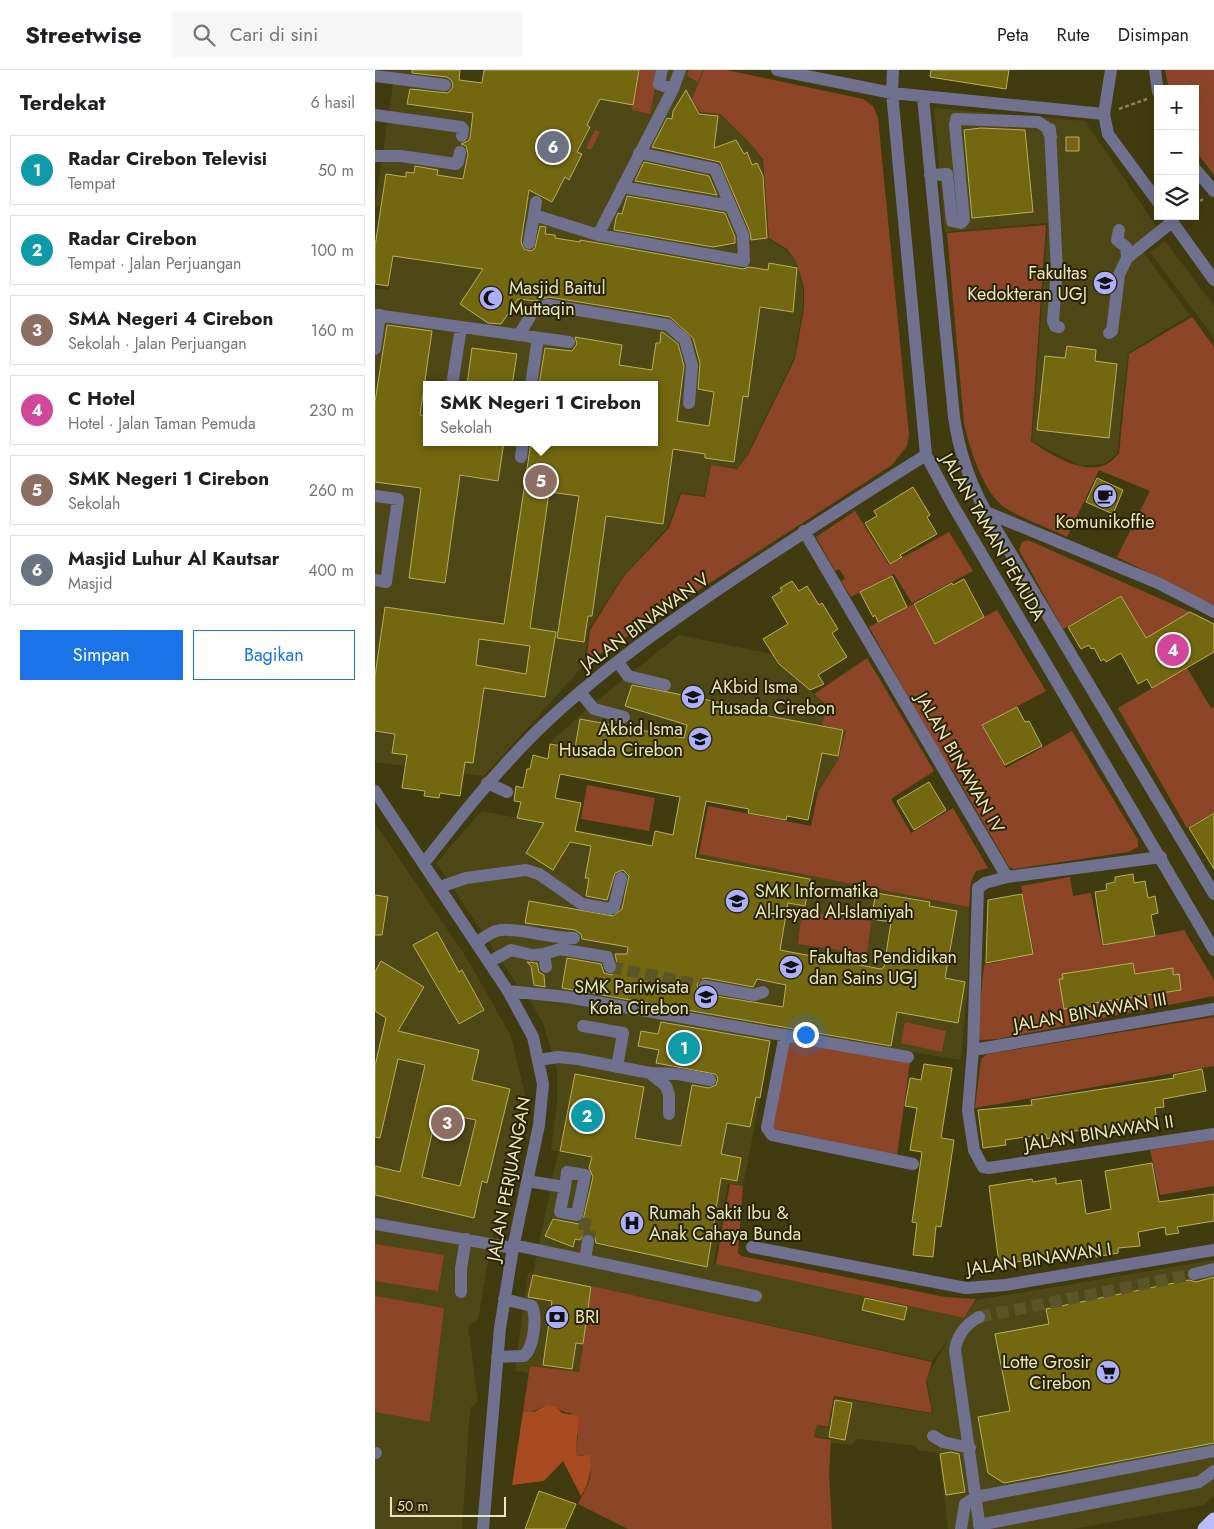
<!DOCTYPE html>
<html lang="id">
<meta charset="utf-8">
<style>
body{margin:0;font-family:Jost,sans-serif;background:#f6f6f6;color:#202124}
.controls{position:absolute;right:15px;top:15px;display:grid;overflow:hidden;border-radius:0px;box-shadow:0 5px 20px #0002}
.controls button{width:45px;height:45px;display:grid;place-items:center;padding:0;border:0;border-bottom:1px solid #e0e0e0;background:#fff;color:#202124;font:25px sans-serif}
.scale{position:absolute;left:15px;bottom:12px;width:116px;box-sizing:border-box;padding-left:5px;border:2px solid #eae6be;border-top:0;font-size:14px;line-height:18px;white-space:nowrap;color:#eae6be;-webkit-text-stroke:4px #272200;paint-order:stroke}
.you{position:absolute;left:430px;top:964px;width:18px;height:18px;margin:-12px;border:4px solid #fff;border-radius:50%;background:#1a73e8;box-shadow:0 0 0 8px #1a73e833}
.badge{display:grid;place-items:center;width:32px;height:32px;border-radius:50%;background:#1a73e8;color:#fff;font-size:16px;font-weight:700}
.pin{position:absolute;translate:-50% -50%;border:2px solid #fff;box-shadow:0 1px 5px #0006}
.popup{position:absolute;left:48px;top:311px;width:235px;height:65px;box-sizing:border-box;display:grid;place-content:center;border-radius:0px;background:#fff;filter:drop-shadow(0 1px 4px #0005);font-size:16px;white-space:nowrap;color:#757577}
.popup b{font-size:19px;color:#202124}
.popup::after{content:'';position:absolute;left:50%;top:100%;margin-left:-10px;border:10px solid transparent;border-top-color:#fff}
.list{margin:0;padding:0;list-style:none}
h2{display:flex;justify-content:space-between;align-items:center;height:65px;margin:0;padding:0 20px;font-size:21px}
h2 small{font-size:16px;font-weight:400;color:#757577}
.list li{display:grid;grid-template-columns:32px 1fr auto;gap:15px;align-items:center;box-sizing:border-box;height:70px;margin:0 10px 10px;padding:0 10px;border:1px solid #e0e0e0;border-radius:0px}
.list b{display:block;font-size:19px;white-space:nowrap}
.list p{margin:0;font-size:16px;white-space:nowrap;color:#757577}
.list em{font-size:16px;font-style:normal;color:#757577}
.actions{display:flex;gap:10px;padding:15px 20px}
.actions a{flex:1;padding:11px 0;border:1px solid #1a73e8;border-radius:0px;text-align:center;font-size:18px;color:#1a73e8}
.actions .main{background:#1a73e8;color:#fff}
.icon{flex:none;width:28px;height:28px;fill:none;stroke:currentColor;stroke-width:2;stroke-linecap:round;stroke-linejoin:round}
.map{position:relative;flex:none;width:839px;height:1459px;overflow:hidden}
header{display:flex;align-items:center;gap:30px;box-sizing:border-box;height:70px;padding:0 25px;background:#fff;border-bottom:1px solid #e0e0e0}
header strong{font-size:24px}
nav{display:flex;gap:28px;margin-inline-start:auto;font-size:18px}
.search{width:350px;height:45px;background:#f6f6f6;display:flex;align-items:center;gap:12px;box-sizing:border-box;padding:0 18px;border-radius:0px;color:#757577;font-size:19px}
main{display:flex}
aside{flex:1;background:#fff}
.map>svg:first-child{display:block}
</style>
<header>
<strong>Streetwise</strong>
<div class="search"><svg class="icon" aria-label="search" viewBox="0 0 24 24"><circle cx="10" cy="10" r="6"/><path d="M15 15l6 6"/></svg>Cari di sini</div>
<nav><a>Peta</a><a>Rute</a><a>Disimpan</a></nav>
</header>
<main>
<aside>
<h2>Terdekat<small>6 hasil</small></h2>
<ul class="list">
<li><span class="badge" style="background:#0f9aa8">1</span><div><b>Radar Cirebon Televisi</b><p>Tempat</p></div><em>50 m</em></li>
<li><span class="badge" style="background:#0f9aa8">2</span><div><b>Radar Cirebon</b><p>Tempat · Jalan Perjuangan</p></div><em>100 m</em></li>
<li><span class="badge" style="background:#8d6e63">3</span><div><b>SMA Negeri 4 Cirebon</b><p>Sekolah · Jalan Perjuangan</p></div><em>160 m</em></li>
<li><span class="badge" style="background:#d1479c">4</span><div><b>C Hotel</b><p>Hotel · Jalan Taman Pemuda</p></div><em>230 m</em></li>
<li><span class="badge" style="background:#8d6e63">5</span><div><b>SMK Negeri 1 Cirebon</b><p>Sekolah</p></div><em>260 m</em></li>
<li><span class="badge" style="background:#6b7280">6</span><div><b>Masjid Luhur Al Kautsar</b><p>Masjid</p></div><em>400 m</em></li>
</ul>
<div class="actions"><a class="main">Simpan</a><a>Bagikan</a></div>
</aside>
<div class="map">
<svg width="839" height="1459" viewBox="0 0 839 1459">
<rect width="100%" height="100%" fill="#413c10"/>
<path fill="#4e4816" fill-rule="evenodd" d="M11,0H85L84,10L107,13L205,0H329L317,29L324,43L344,44L372,70L387,89L394,169L411,180L421,191L428,217V238L419,288L372,385L362,398L335,395L329,426L305,423L293,457L249,505L213,560L210,594L109,706L0,692V219L14,220L25,140L0,136L18,14L10,12ZM52,315H280V372H52Z
M559,38L710,51L788,166L768,182L815,245L753,283L742,384L730,394L705,396L657,371L673,153L570,162Z
M790,171L839,236V268L775,182Z
M304,565L396,584L403,594L453,636L471,659L463,690L443,722L176,672L214,637Z
M107,741L594,837L593,911L586,990L145,919L61,793Z
M0,753L91,887L136,966L150,1024L116,1173L103,1250L93,1256L103,1332L95,1338L87,1459H0Z
M153,928L179,929L397,966L368,1116L353,1113L339,1193L589,1248L602,1230L839,1190V1425L829,1435L698,1459H573L564,1383L542,1380V1376L482,1369L477,1375L456,1373L457,1369L440,1366L442,1356L454,1358L460,1327L558,1344L552,1312L554,1303L573,1270L557,1291L217,1216L204,1302L155,1296L154,1303L140,1301L153,1203H158L183,1082L230,1090L176,1080L182,1032V1000L168,953Z"/>
<path fill="#8d4528" d="M265,0H283L275,44L257,40Z
M314,0H328L323,12L312,6Z
M329,0H351L488,29L498,36L503,48L534,365L532,376L517,395L211,593L215,560L249,506L294,458L306,424L330,427L336,395L362,399L373,385L420,289L429,238V217L421,191L412,179L394,168L388,89L372,70L345,44L324,42L317,29Z
M790,0H839V105L820,80V19H794Z
M220,60L225,62L216,80L211,78Z
M671,155L656,371C674,384 709,406 732,394C736,392 740,387 744,384L754,284L817,247L839,277V535L742,487L775,421L724,400L692,467C673,458 650,450 632,439C608,424 595,379 589,353L572,163Z
M480,441L514,495L574,462L598,501L537,533L519,504L476,527L466,511L470,508L464,499L460,501L441,467Z
M653,470L815,542L771,568L746,525L688,559L644,480L647,472Z
M538,534L560,574L622,540L671,621L607,655L631,698L697,661L763,770V777L753,782L639,799L634,797L579,702L567,687L494,557Z
M492,588L559,701L516,729L536,763L578,738L613,798L601,801L596,811L594,837L324,784L333,736L436,756L443,722L463,690L471,660L447,655L453,636L439,624Z
M812,598L836,638L839,637V742L812,758L743,638Z
M212,715L280,728L274,761L206,749Z
M695,807L698,826L716,823L727,876L809,860L839,910V926L623,969L605,970L602,967L609,895L659,884L646,816Z
M427,841L496,851L492,884L423,874Z
M839,947V996L600,1038L606,989L612,984Z
M530,952L571,961L567,982L526,973Z
M413,968L535,992L522,1085L400,1059L397,1056Z
M839,1070V1116L785,1125L775,1080Z
M355,1114L368,1116L363,1183L366,1186L570,1227L601,1229L589,1248L341,1194Z
M0,1174L69,1185L63,1221L0,1211Z
M217,1216L557,1292L551,1312L557,1343L459,1326L453,1357L442,1355L439,1367L456,1370L454,1403L457,1459H253L203,1434C212,1415 223,1404 209,1385L202,1386L201,1379L203,1366L196,1343C186,1343 179,1335 172,1336C163,1337 159,1344 148,1342L155,1296L204,1302Z
M0,1226L69,1238L55,1352L0,1342Z"/>
<path fill="#a94b21" d="M172,1335L180,1337L187,1343L204,1346L201,1379L202,1386L215,1385C216,1401 215,1412 206,1426L188,1391L169,1411L137,1415L148,1342H159Z"/>
<path fill="#736810" stroke="#b8ae5d" fill-rule="evenodd" d="M37,0H85L84,10L107,13L109,0H264L258,35L225,29L212,55L215,57L202,82L207,84L194,110L190,107L177,132L154,120L146,172L149,179L156,181L160,178L165,156L171,157L170,164L180,165V168L205,172V170L217,172L368,199L374,197L393,200L394,193L422,198L418,242L385,237L373,327L368,326L359,392L330,388V384L298,379L288,454L231,446L217,546H213L209,572L182,568L204,426L174,422L155,558L181,562L170,627L109,618L98,693L90,692L85,726L65,723L64,728L49,726L50,721L27,718L32,685L17,683L20,664L0,661V606L10,537L129,554L156,372H280V315H164L170,278L197,281L202,274L200,267L247,275L244,295L277,300L281,273H285L286,262L289,263L303,274L309,296L302,351L334,356L339,322L323,319L325,293L318,268L295,247L174,227L160,231L143,229L126,254L113,253L85,234L108,199L18,186L13,216L0,214V176L11,104L31,107V102L39,103L40,96L63,100L62,105L88,109L93,84L91,76L86,74L93,71L95,68L98,43L32,34L35,19L73,23L78,17L77,11L72,7L37,3ZM104,569L155,576L151,604L101,595Z
M556,0H634L631,19L555,7Z
M311,20L324,44L343,46L339,78L361,70L369,84L372,82L377,95L382,93L388,106L392,168L376,170L375,162L345,92L277,77L292,48L297,49L298,41Z
M606,58L650,60L658,142L597,148L589,60Z
M691,67H704V81H691Z
M269,92L334,106L342,125L260,111Z
M252,126L350,143L360,167V173L338,177L239,160L241,148L243,143L247,144Z
M12,255L57,261L45,345L52,346V372H129L123,411L85,405L70,513L34,508L46,418L0,412V332Z
M692,276L721,280L720,291L742,294L734,368L662,360L670,286L690,288Z
M97,278L142,284L137,315H92Z
M722,408L748,420L738,444L711,432Z
M538,417L555,445L552,447L562,464L525,485L527,487L515,494L490,453L502,446L499,441Z
M517,506L532,537L503,552L500,545L498,547L485,522Z
M589,509L609,547L560,574L539,534L577,513L578,515Z
M417,511L424,521L432,516L444,535L447,533L463,559L457,563L472,587L443,605L449,614L435,620L404,594L388,569L413,554L397,527L407,521L405,518Z
M746,526L771,568L815,542L839,554V582L777,618L772,609L763,614L746,583L731,592L729,589L726,591L719,578L716,579L714,575L706,579L693,557Z
M257,615L368,637L367,641L468,660L463,686L447,683L433,750L412,746L411,750L373,743L374,739L331,731L320,788L435,809L430,836L413,833L405,880L506,899L509,897L516,852L496,849L501,823L555,832L554,836L582,841L570,908L590,912L583,953L522,942L516,976L187,918L192,888L226,894L229,903L237,905L243,898L240,884H252L253,877L207,869L206,864L200,860L150,853L154,831L238,846L247,839L254,806L248,800L240,803L232,830L211,826L214,808H210L216,776L195,772L178,800L151,783L169,753L142,748L146,732L139,731L141,716L148,718L152,699H155L158,685L173,689L175,674L200,678L205,649L309,668L312,655L250,636ZM185,704L305,727L298,765L280,761L277,776L200,761L206,733L180,728ZM331,908L378,917L382,909L411,915L408,937L328,924L323,919L322,914L327,909Z
M642,637L650,652L654,651L667,676L630,695L607,655Z
M554,712L571,740L539,760L522,731Z
M839,743V799L814,758Z
M758,804L759,813L770,811L773,828L780,826L783,843L776,845L780,866L728,875L720,822L732,820L731,814L740,812V807Z
M647,824L658,884L611,893L613,830Z
M0,825L13,827L7,865H0Z
M62,862L84,902L87,900L109,940L84,954L38,875Z
M6,891L49,917L23,961L104,980L97,1010L135,1019L112,1113L107,1111L99,1148L0,1125V1096L25,1102L50,995L23,989L5,1068L0,1067V996L11,948L0,941V902ZM62,1042L101,1050L85,1116L47,1107Z
M152,892L162,893L164,902L169,905L170,917L159,915L156,896Z
M758,893L760,904L798,898V905L804,904L806,920L718,933V936L705,938V936L689,939L684,909H688L687,904Z
M286,952L395,971L385,1028L381,1027L375,1057L352,1053L346,1084L366,1088L362,1111L346,1108L332,1197L221,1173L220,1168L215,1163L210,1164L205,1170L200,1169L198,1177L170,1166L178,1149L204,1154L208,1150L218,1107L214,1098L217,1087L185,1081L200,1004L269,1017L260,1068L306,1076L317,1015L334,1018L341,1015L343,1008L340,1004L281,993L284,980L263,976L266,961L283,964Z
M549,994L577,998L566,1068L579,1070L566,1157L561,1156L558,1187L538,1185L542,1153L537,1152L547,1082L535,1080L542,1038L530,1036L535,1008L546,1010Z
M827,999L831,1021L788,1029L789,1037L780,1038L782,1051L745,1056V1062L721,1066L720,1058L687,1063V1066L672,1069L671,1064L630,1070L631,1075L608,1078L603,1040L657,1035L656,1030L799,1008L798,1005Z
M777,1093L784,1132L839,1124V1151L802,1157L804,1163L791,1165L790,1157L763,1162L765,1176L743,1178V1183L721,1187L720,1182L624,1194L614,1116L657,1109L658,1112L681,1108V1114L706,1110L711,1144L736,1139L730,1101Z
M158,1205L216,1217L208,1274L201,1273L197,1299L168,1295L177,1231L153,1227Z
M839,1207V1373L629,1413L613,1403L603,1347L635,1341L620,1264L674,1254L671,1239L814,1210L821,1212Z
M490,1228L532,1237L529,1250L487,1240Z
M460,1330L477,1333L470,1370L454,1367Z
M576,1382L584,1384L590,1422L571,1425L565,1384Z
M164,1421L201,1434L190,1459H150Z"/>
<g fill="none" stroke-linecap="round" stroke-linejoin="round">
<path stroke="#5a562a" stroke-width="12" stroke-dasharray="12 6" stroke-linecap="butt" d="M235,897L330,916
M204,1153L216,1155L213,1171
M604,1247L819,1204"/>
<path stroke="#89845a" stroke-width="2.5" stroke-dasharray="4 2.5" stroke-linecap="butt" d="M744,39L772,29
M820,135L828,129"/>
<path stroke="#6f718f" stroke-width="12" d="M287,0L284,14L298,19
M402,0L517,23L729,44
M518,0L517,23L551,385L576,432L839,880
M736,0L729,44L733,64L783,132
M780,0L783,22
M0,6L70,15
M548,27L579,347C584,382 594,411 611,442L839,824
M0,45L86,57L88,59L87,66
M675,59L682,200L678,251L680,256L684,257
M0,86H26L81,94L83,92L85,82
M820,99L839,121
M555,105L572,104L577,151L586,153L589,150L580,55L581,49L663,52L671,57L676,67
M247,117L356,136
M161,132L159,145L223,165L298,19L305,0
M793,146L839,210
M744,160L742,170L751,177L752,188
M223,165L369,191L368,165L340,99L264,83
M154,173L159,145
M0,245L194,272
M734,263L737,261L744,205L752,188L797,152
M144,265L159,240L173,235L293,255L310,270L317,295L314,333
M0,279L5,245
M77,315L86,258
M156,315L163,268
M146,387L148,372
M0,426L23,429L11,512L0,510
M611,442L783,513L839,542
M429,461L632,807L786,787
M243,592L253,606L290,615
M205,622L219,639L249,647
M112,713L132,722
M0,721L133,921L158,967L168,1014L164,1055L138,1178L125,1258L108,1459
M49,793C84,748 119,704 160,663C220,604 290,555 360,508C423,466 487,425 551,385
M632,807L610,813L603,818L598,980L593,1040L599,1080L608,1097L614,1098L839,1064
M65,817L91,808L151,800L164,804L207,834L235,839L239,837L246,808
M101,873C107,869 115,863 121,861C139,856 177,869 199,868
M169,884L185,879L232,887L235,897
M114,892L136,880L157,885L169,884L171,897
M330,916L379,925L388,922
M133,921L192,927L533,987
M208,956L248,963L242,997
M410,965L392,1058L397,1065L538,1094
M598,980L839,939
M164,990L183,987L203,989L275,1003L291,1016L294,1025V1044
M275,1003L303,1004L335,1010
M152,1111L190,1117L192,1102L210,1105L202,1145L185,1142L190,1117
M0,1154L138,1178
M139,1175L381,1226
M377,1177L591,1218L630,1215L839,1180
M210,1189L213,1171
M819,1204L839,1199
M86,1222V1198L91,1169
M604,1247C591,1254 582,1266 580,1280L605,1459
M122,1287L149,1286C159,1277 162,1248 157,1236L129,1229
M558,1366L568,1372L595,1378
M0,1383H1
M604,1455L824,1412L839,1401
M586,1459L590,1434L601,1427L839,1381"/>
<path stroke="#b9bcf7" stroke-width="15" d="M830,1459L839,1450"/>
</g>
<defs>
<g id="university-disc" transform="scale(1.25)"><circle r="9.5" fill="#acaffb" stroke="#272200"/><path d="M0-5L7-2L0 1L-7-2ZM-4 1L0 2.5L4 1V4Q0 6-4 4Z" fill="#111"/></g>
<g id="mosque-disc" transform="scale(1.25)"><circle r="9.5" fill="#acaffb" stroke="#272200"/><path d="M3.5-4.9A6 6 0 1 0 3.5 4.9A5 5 0 1 1 3.5-4.9Z" fill="#111"/></g>
<g id="cafe-disc" transform="scale(1.25)"><circle r="9.5" fill="#acaffb" stroke="#272200"/><path d="M-5.5-4.5H6V0H3Q3 3.5 0 3.5H-2.5Q-5.5 3.5-5.5 0ZM3-3.2v2h1.7v-2ZM-6 4.5H4V6H-6Z" fill="#111"/></g>
<g id="school-disc" transform="scale(1.25)"><circle r="9.5" fill="#acaffb" stroke="#272200"/><path d="M0-5L7-2L0 1L-7-2ZM-4 1L0 2.5L4 1V4Q0 6-4 4Z" fill="#111"/></g>
<g id="hospital-disc" transform="scale(1.25)"><circle r="9.5" fill="#acaffb" stroke="#272200"/><path d="M-5-5h3v3.5h4V-5h3V5h-3V1.5h-4V5h-3Z" fill="#111"/></g>
<g id="bank-disc" transform="scale(1.25)"><circle r="9.5" fill="#acaffb" stroke="#272200"/><path d="M-6-4H6V4H-6ZM0-2.3a2.3 2.3 0 1 0 0 4.6a2.3 2.3 0 1 0 0-4.6Z" fill="#111"/></g>
<g id="supermarket-disc" transform="scale(1.25)"><circle r="9.5" fill="#acaffb" stroke="#272200"/><path d="M-6-5.5h2.5l.6 2H6L4.5 2H-2.5L-4.4-4H-6ZM-1.5 3.2a1.3 1.3 0 1 0 .1 0ZM3 3.2a1.3 1.3 0 1 0 .1 0Z" fill="#111"/></g>
</defs>
<g fill-rule="evenodd">
<use href="#university-disc" x="730" y="213"/>
<use href="#mosque-disc" x="116" y="228"/>
<use href="#cafe-disc" x="730" y="426"/>
<use href="#university-disc" x="318" y="627"/>
<use href="#school-disc" x="325" y="669"/>
<use href="#school-disc" x="362" y="831"/>
<use href="#university-disc" x="416" y="897"/>
<use href="#school-disc" x="331" y="927"/>
<use href="#hospital-disc" x="257" y="1153"/>
<use href="#bank-disc" x="182" y="1247"/>
<use href="#supermarket-disc" x="733" y="1302"/>
</g>
<g text-anchor="middle" dominant-baseline="central" stroke-width="4" stroke-linejoin="round" paint-order="stroke">
<g font-size="18" fill="#eae6be" stroke="#272200" text-anchor="start">
<text x="712" y="203" text-anchor="end">Fakultas<tspan x="712" dy="21">Kedokteran UGJ</tspan></text>
<text x="134" y="218">Masjid Baitul<tspan x="134" dy="21">Muttaqin</tspan></text>
<text x="730" y="452" text-anchor="middle">Komunikoffie</text>
<text x="336" y="617">AKbid Isma<tspan x="336" dy="21">Husada Cirebon</tspan></text>
<text x="308" y="659" text-anchor="end">Akbid Isma<tspan x="308" dy="21">Husada Cirebon</tspan></text>
<text x="380" y="821">SMK Informatika<tspan x="380" dy="21">Al-Irsyad Al-Islamiyah</tspan></text>
<text x="434" y="887">Fakultas Pendidikan<tspan x="434" dy="21">dan Sains UGJ</tspan></text>
<text x="314" y="917" text-anchor="end">SMK Pariwisata<tspan x="314" dy="21">Kota Cirebon</tspan></text>
<text x="274" y="1143">Rumah Sakit Ibu &amp;<tspan x="274" dy="21">Anak Cahaya Bunda</tspan></text>
<text x="200" y="1247">BRI</text>
<text x="716" y="1292" text-anchor="end">Lotte Grosir<tspan x="716" dy="21">Cirebon</tspan></text>
</g>
<g font-size="18" fill="#eae6be" stroke="#272200">
<text transform="translate(618 467) rotate(60)">JALAN TAMAN PEMUDA</text>
<text transform="translate(270 552) rotate(-36)">JALAN BINAWAN V</text>
<text transform="translate(585 693) rotate(60)">JALAN BINAWAN IV</text>
<text transform="translate(715 942) rotate(-10)">JALAN BINAWAN III</text>
<text transform="translate(724 1063) rotate(-9)">JALAN BINAWAN II</text>
<text transform="translate(134 1109) rotate(-79)">JALAN PERJUANGAN</text>
<text transform="translate(664 1189) rotate(-8)">JALAN BINAWAN I</text>
</g>
</g>
</svg>
<div class="controls">
<button>+</button>
<button>−</button>
<button><svg class="icon" aria-label="layers" viewBox="0 0 24 24"><path d="M12 4l9 5-9 5-9-5zM3 14l9 5 9-5"/></svg></button>
</div>
<div class="scale">50 m</div>
<div class="you"></div>
<div class="pin badge" style="left:309px;top:978px;background:#0f9aa8">1</div>
<div class="pin badge" style="left:212px;top:1046px;background:#0f9aa8">2</div>
<div class="pin badge" style="left:72px;top:1053px;background:#8d6e63">3</div>
<div class="pin badge" style="left:798px;top:580px;background:#d1479c">4</div>
<div class="pin badge" style="left:166px;top:411px;background:#8d6e63">5</div>
<div class="popup"><b>SMK Negeri 1 Cirebon</b>Sekolah</div>
<div class="pin badge" style="left:178px;top:77px;background:#6b7280">6</div>
</div>
</main>
